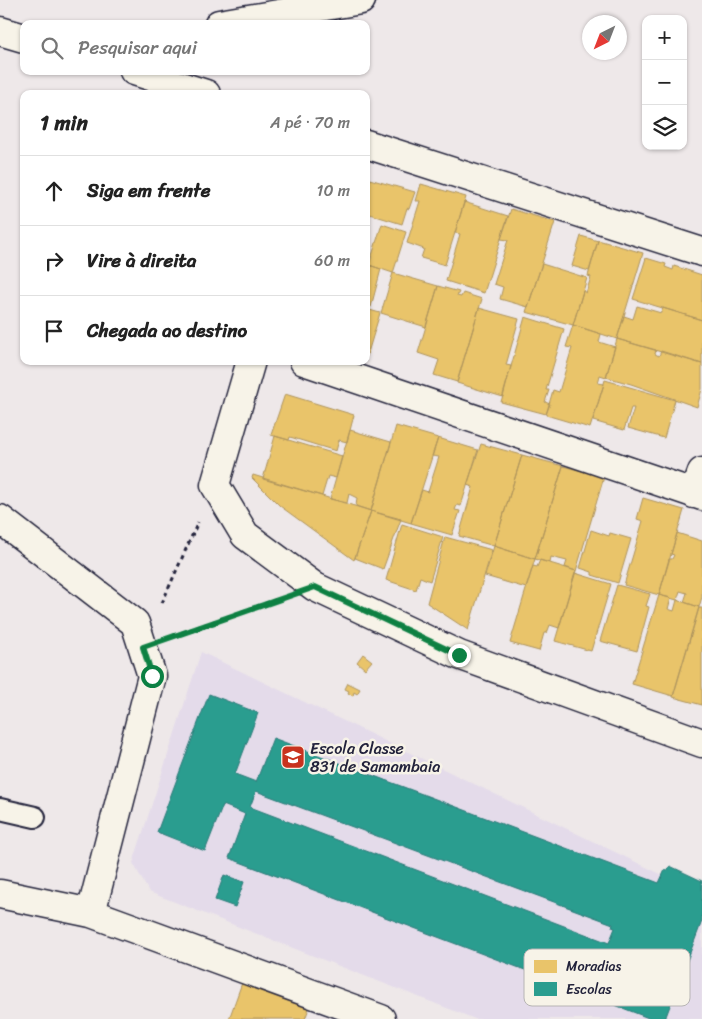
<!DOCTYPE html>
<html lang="pt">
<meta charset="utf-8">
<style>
body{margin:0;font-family:Sriracha,sans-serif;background:#f6f6f6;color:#222}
.controls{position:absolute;right:15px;top:15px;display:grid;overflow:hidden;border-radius:10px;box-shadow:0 1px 4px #0004}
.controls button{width:45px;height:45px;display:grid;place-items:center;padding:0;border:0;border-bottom:1px solid #e0e0e0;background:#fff;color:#222;font:25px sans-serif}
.compass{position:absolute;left:582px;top:15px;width:45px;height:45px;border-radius:50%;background:#fff;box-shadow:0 1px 4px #0004;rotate:222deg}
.stop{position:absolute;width:15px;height:15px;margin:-11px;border:4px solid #0b8043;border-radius:50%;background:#fff}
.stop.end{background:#0b8043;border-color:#fff;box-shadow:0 1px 5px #0008}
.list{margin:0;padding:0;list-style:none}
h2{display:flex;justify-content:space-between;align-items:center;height:65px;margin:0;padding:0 20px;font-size:21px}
h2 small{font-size:16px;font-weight:400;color:#767676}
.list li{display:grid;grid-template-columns:32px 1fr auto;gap:15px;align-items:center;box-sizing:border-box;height:70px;padding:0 20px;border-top:1px solid #e0e0e0}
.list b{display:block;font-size:19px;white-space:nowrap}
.list em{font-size:16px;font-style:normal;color:#767676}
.icon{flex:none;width:28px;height:28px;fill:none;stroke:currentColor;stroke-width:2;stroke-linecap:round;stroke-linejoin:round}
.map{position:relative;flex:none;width:702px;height:1019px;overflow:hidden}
.search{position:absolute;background:#fff;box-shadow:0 1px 4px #0004;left:20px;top:20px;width:350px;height:55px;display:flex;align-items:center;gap:12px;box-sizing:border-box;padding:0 18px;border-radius:10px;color:#767676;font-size:19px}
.panel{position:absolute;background:#fff;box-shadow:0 1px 4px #0004;left:20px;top:90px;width:350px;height:275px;border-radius:10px}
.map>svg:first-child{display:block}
</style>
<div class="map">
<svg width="702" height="1019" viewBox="0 0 702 1019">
<rect width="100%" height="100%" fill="#eee8e9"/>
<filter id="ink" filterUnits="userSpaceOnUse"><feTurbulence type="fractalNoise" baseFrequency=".02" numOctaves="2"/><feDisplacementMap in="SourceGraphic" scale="10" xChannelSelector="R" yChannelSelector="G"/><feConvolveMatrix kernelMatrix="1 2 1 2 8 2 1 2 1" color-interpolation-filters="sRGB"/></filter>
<g filter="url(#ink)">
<path fill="#e4dbea" d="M201,652L702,894V1019H475L149,892L133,863Z"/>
<path fill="#e9c46a" stroke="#ad935c" d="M366,178L415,192L409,209L407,208L402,224L366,213Z
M421,184L466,197L445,265L421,258L424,249L407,243L420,201H416Z
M464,202L508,216L484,293L446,281L460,234L455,233Z
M511,209L555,222L528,307L500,299L503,287L494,284L508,240L501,239Z
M382,224L406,232L393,273L369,265Z
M581,236L598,241L589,271L572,266Z
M598,240L643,253L617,339L573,325L583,291L586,293L591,277L588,276Z
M646,258L666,264L665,267L673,270L674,266L702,275V320L633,299Z
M366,264L381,269L371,307L366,306Z
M542,264L587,278L573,325L526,312Z
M393,273L438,286L426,327L381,313Z
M438,286L459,292L457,296L461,297L463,293L482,299L457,382L434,375L439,360L418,353Z
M637,306L661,313L663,308L702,320V364L617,339L624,316L633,319Z
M479,308L519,319L506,365L511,366L503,397L457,383Z
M366,309L380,313L367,356H366Z
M525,317L564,329L546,390H549L545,402L550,404L546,414L501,402Z
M573,325L601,334L599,342L615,347L606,377L600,375L598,383L604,384L590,428L546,415L553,390L559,392L572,348L566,347Z
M617,339L656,350L655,354L659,356L661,351L702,364V389L697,407L631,384L606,377Z
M605,380L675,400L664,438L628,428L634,408H631L624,430L593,421Z
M285,394L354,415L347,442L339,440L336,451L290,437L289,440L271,435Z
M396,426L438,438L411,523L371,511Z
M350,430L391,442L371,511L356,506L357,498L349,494L347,503L330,499Z
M275,436L342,456L336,478L328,476L322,496L263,479Z
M438,438L478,450L461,506L457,505L455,510L460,511L452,535L411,523L422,490L428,492L439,457L432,456Z
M481,444L522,455L494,546L459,536L473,487L467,485Z
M522,455L563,466L535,559L494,546Z
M563,466L604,477L576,571L565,567L567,561L551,557L550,563L535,559Z
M253,475L371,511L354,560L280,506L252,478Z
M643,498L684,510L659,595L624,585L643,521L637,519Z
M371,511L401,519L383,569L355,558Z
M402,524L443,537L430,581L420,577L416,590L386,580Z
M591,530L609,536L610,533L631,539L618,583L592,575V572L580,568Z
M677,533L702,541V597L699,607L684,602L687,593L680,591L677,600L659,595L669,559H672L674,555L671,554Z
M445,537L492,550L468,630L427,603Z
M494,546L535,559L526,588L485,576Z
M540,560L576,571L559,628L550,625L547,633H544L539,651L510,643L533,566L537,567Z
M575,573L611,584L591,651L555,641Z
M617,585L650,594L646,606L649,607L637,651L600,641Z
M659,595L671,598L668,609L674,611L677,600L699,607L673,696L632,684Z
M699,608H702V705L673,697Z
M363,654L372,661L365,669L357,662Z
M348,683L360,689L357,694L354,692L353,696L348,693L349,691L345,689Z
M243,980L311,1003L305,1019H229Z"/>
<path fill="#2a9d8f" stroke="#287876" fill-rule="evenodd" d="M209,694L258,713L235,774L256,782L273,738L659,883L665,870L667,871L670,866L702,881V921L665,1019H651L615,1005L632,959L608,951L591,995L229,858L245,814L223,805L205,851L157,832ZM256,791L613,924L612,927L615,928L609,943L250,807Z
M224,875L244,882L235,907L215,900Z"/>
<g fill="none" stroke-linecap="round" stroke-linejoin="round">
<g stroke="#22223b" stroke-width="24">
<path id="service" d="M0,809L35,817"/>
</g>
<g stroke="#22223b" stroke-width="31">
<path id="minor" d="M219,24L361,0
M0,31L24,38
M134,71L206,94
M366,144L702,252
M251,361L215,485L245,535L315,587L459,655L702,743
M304,361L702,496
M694,494L702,472
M0,519L135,623L152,676L91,913
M0,894L91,913L381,1019"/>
</g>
<path stroke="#22223b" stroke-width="3" stroke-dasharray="4 4" stroke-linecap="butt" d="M162,603L198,522
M174,636L277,600"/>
<use href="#service" stroke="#f7f3e8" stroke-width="20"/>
<use href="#minor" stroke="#f7f3e8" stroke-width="28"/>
</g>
</g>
<g fill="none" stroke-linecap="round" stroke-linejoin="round" filter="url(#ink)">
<path stroke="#0b8043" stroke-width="6" d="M152,676L143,647L315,587L459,655"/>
</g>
<defs>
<g id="school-square" transform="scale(1.25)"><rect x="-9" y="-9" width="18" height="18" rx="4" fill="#c8321e" stroke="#f7f3e8"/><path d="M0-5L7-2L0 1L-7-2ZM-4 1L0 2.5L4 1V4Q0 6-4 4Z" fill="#fff"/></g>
</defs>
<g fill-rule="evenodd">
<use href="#school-square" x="293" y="757"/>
</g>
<g text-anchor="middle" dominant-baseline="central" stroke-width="5" stroke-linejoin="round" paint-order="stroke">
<g font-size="16" fill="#22223b" stroke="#f7f3e8" text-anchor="start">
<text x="310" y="748">Escola Classe<tspan x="310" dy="18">831 de Samambaia</tspan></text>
</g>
</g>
<rect x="524" y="949" width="166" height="57" rx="8" fill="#f7f3e8" stroke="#b7b4b4" stroke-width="1"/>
<rect x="534" y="960" width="23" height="13" fill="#e9c46a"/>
<rect x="534" y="982" width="23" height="14" fill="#2a9d8f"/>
<g font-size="14" fill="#22223b">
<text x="566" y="971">Moradias</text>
<text x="566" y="994">Escolas</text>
</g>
</svg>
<div class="controls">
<button>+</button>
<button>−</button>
<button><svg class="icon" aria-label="layers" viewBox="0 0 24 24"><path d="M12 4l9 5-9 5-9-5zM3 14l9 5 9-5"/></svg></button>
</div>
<svg class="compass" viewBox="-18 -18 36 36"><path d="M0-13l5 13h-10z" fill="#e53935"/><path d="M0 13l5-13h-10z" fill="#767676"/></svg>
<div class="stop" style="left:152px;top:676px"></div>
<div class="stop end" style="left:459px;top:655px"></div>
<div class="search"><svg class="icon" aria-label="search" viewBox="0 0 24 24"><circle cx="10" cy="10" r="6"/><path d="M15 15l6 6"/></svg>Pesquisar aqui</div>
<section class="panel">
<h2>1 min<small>A pé · 70 m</small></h2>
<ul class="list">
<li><svg class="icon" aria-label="ahead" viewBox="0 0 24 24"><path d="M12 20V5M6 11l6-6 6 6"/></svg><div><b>Siga em frente</b></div><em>10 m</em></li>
<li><svg class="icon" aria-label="right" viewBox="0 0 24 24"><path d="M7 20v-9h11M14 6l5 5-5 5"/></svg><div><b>Vire à direita</b></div><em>60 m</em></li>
<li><svg class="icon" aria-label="arrive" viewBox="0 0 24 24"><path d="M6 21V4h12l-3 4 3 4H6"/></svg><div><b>Chegada ao destino</b></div></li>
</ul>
</section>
</div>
